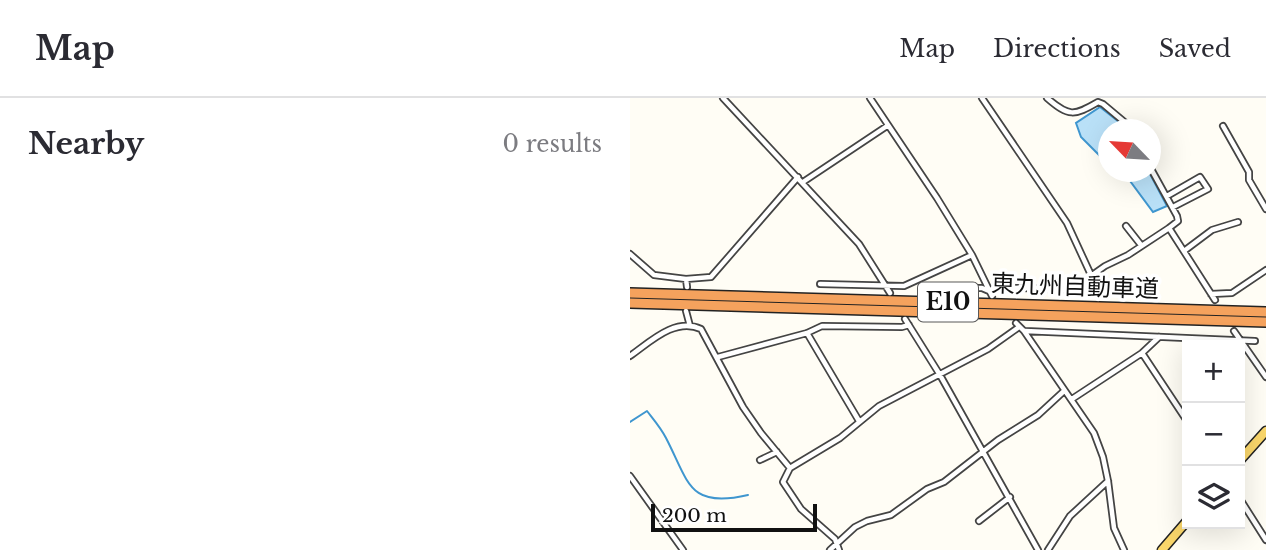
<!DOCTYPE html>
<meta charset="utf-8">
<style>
body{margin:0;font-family:"Libre Baskerville","Noto Sans JP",serif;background:#f7f7f7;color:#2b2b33}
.controls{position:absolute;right:21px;bottom:21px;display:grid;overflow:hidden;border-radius:0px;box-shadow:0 7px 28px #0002}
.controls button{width:63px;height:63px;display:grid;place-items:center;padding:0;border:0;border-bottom:2px solid #e1e1e2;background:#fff;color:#2b2b33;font:35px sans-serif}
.compass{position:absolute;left:468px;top:21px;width:63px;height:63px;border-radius:50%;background:#fff;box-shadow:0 7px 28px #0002;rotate:295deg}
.scale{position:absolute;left:21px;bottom:18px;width:166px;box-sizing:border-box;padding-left:7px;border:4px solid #111;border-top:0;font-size:19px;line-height:24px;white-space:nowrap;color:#111;-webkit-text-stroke:5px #fff;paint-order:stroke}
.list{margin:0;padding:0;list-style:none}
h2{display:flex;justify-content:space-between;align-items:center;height:91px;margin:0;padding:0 28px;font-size:30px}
h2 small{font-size:23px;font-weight:400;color:#7c7c81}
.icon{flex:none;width:38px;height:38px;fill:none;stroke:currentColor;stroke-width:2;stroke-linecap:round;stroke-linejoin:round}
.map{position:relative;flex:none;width:636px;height:452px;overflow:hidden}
header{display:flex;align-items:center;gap:42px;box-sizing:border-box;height:98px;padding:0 35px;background:#fff;border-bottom:2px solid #e1e1e2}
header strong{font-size:33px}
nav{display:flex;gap:38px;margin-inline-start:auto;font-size:24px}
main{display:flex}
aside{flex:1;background:#fff}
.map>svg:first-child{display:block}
</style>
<header>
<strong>Map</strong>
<nav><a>Map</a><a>Directions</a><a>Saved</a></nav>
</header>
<main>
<aside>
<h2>Nearby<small>0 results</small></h2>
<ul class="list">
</ul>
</aside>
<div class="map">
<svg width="636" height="452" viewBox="0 0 636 452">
<rect width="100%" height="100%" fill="#fffdf5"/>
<path fill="#b9e0f7" stroke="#3f96cf" stroke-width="2" d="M470,9L498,31L478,32V66L451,39L446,25Z
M487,74H519L537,108L523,114L500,83Z"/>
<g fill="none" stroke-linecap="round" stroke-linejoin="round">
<path stroke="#3f96cf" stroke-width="2" d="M0,324L17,313C24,322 31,330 36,340C59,384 58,411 118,397"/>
<path stroke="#dbdad3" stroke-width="4.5" stroke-dasharray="4.5 2" stroke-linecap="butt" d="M362,198L386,225"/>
<g stroke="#444" stroke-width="8">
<path id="minor" d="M93,0L229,146L260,195
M240,0L307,100L342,157L362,198
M352,0L437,125L461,177
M417,0C439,19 444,18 468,4L473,6L504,32
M593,28L619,74V82L636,111
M520,69L547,118L548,123L539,130L585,202
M173,84L257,28
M537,98L570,79L578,91L543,109
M496,128L511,147
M554,153L582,132L608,124
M0,156L24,177L56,181L81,179L168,79
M56,181L57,189
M190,186L274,188L342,157
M336,190H352L359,193L366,189L441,192L475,168L498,157L539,130
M581,196L602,195L636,172
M56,213L60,228
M275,221L310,277L408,452
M386,225L394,233L464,335L473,359L478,383L484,430L494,452
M395,233L625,243
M604,233L636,279
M177,235L229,323
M512,255L557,323
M0,258C20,244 45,219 71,231L113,309L131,335L160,370
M88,259L177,235L192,228L272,229L279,227
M442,301L512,255L529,239
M130,362L147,354
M0,378L53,452
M610,401L636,442
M349,423L380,399
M200,452L225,429L237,423L261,417L297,391L314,384L368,342L408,317L434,293
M209,452L205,441L171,411L153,384L160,370L210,340L249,308L358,251L389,229
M418,452L440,418L478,383"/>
</g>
<g stroke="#222" stroke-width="11">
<path id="primary" d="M610,362L636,333
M532,452L557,423"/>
</g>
<g stroke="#222" stroke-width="12">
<path id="motorway" d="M0,195L636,214
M0,205L636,224"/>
</g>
<use href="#minor" stroke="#fff" stroke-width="4.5"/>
<use href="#primary" stroke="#f9d66b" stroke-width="8"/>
<use href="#motorway" stroke="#f5a25d" stroke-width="9"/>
</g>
<g text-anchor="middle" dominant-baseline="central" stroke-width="7" stroke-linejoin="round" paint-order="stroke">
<rect fill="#fff" stroke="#585858" stroke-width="2" x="288" y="184.5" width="60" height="39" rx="5"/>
<g font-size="23" font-weight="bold" fill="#111">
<text x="318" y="204">E10</text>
</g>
<g font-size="24" fill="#111" stroke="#fff">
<text transform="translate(445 188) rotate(2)">東九州自動車道</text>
</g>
</g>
</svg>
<div class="controls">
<button>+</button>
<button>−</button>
<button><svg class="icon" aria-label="layers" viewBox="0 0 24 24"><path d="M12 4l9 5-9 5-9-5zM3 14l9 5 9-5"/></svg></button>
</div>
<svg class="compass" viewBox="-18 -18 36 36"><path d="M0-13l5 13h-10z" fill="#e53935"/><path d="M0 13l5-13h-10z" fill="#7c7c81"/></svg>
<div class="scale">200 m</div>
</div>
</main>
